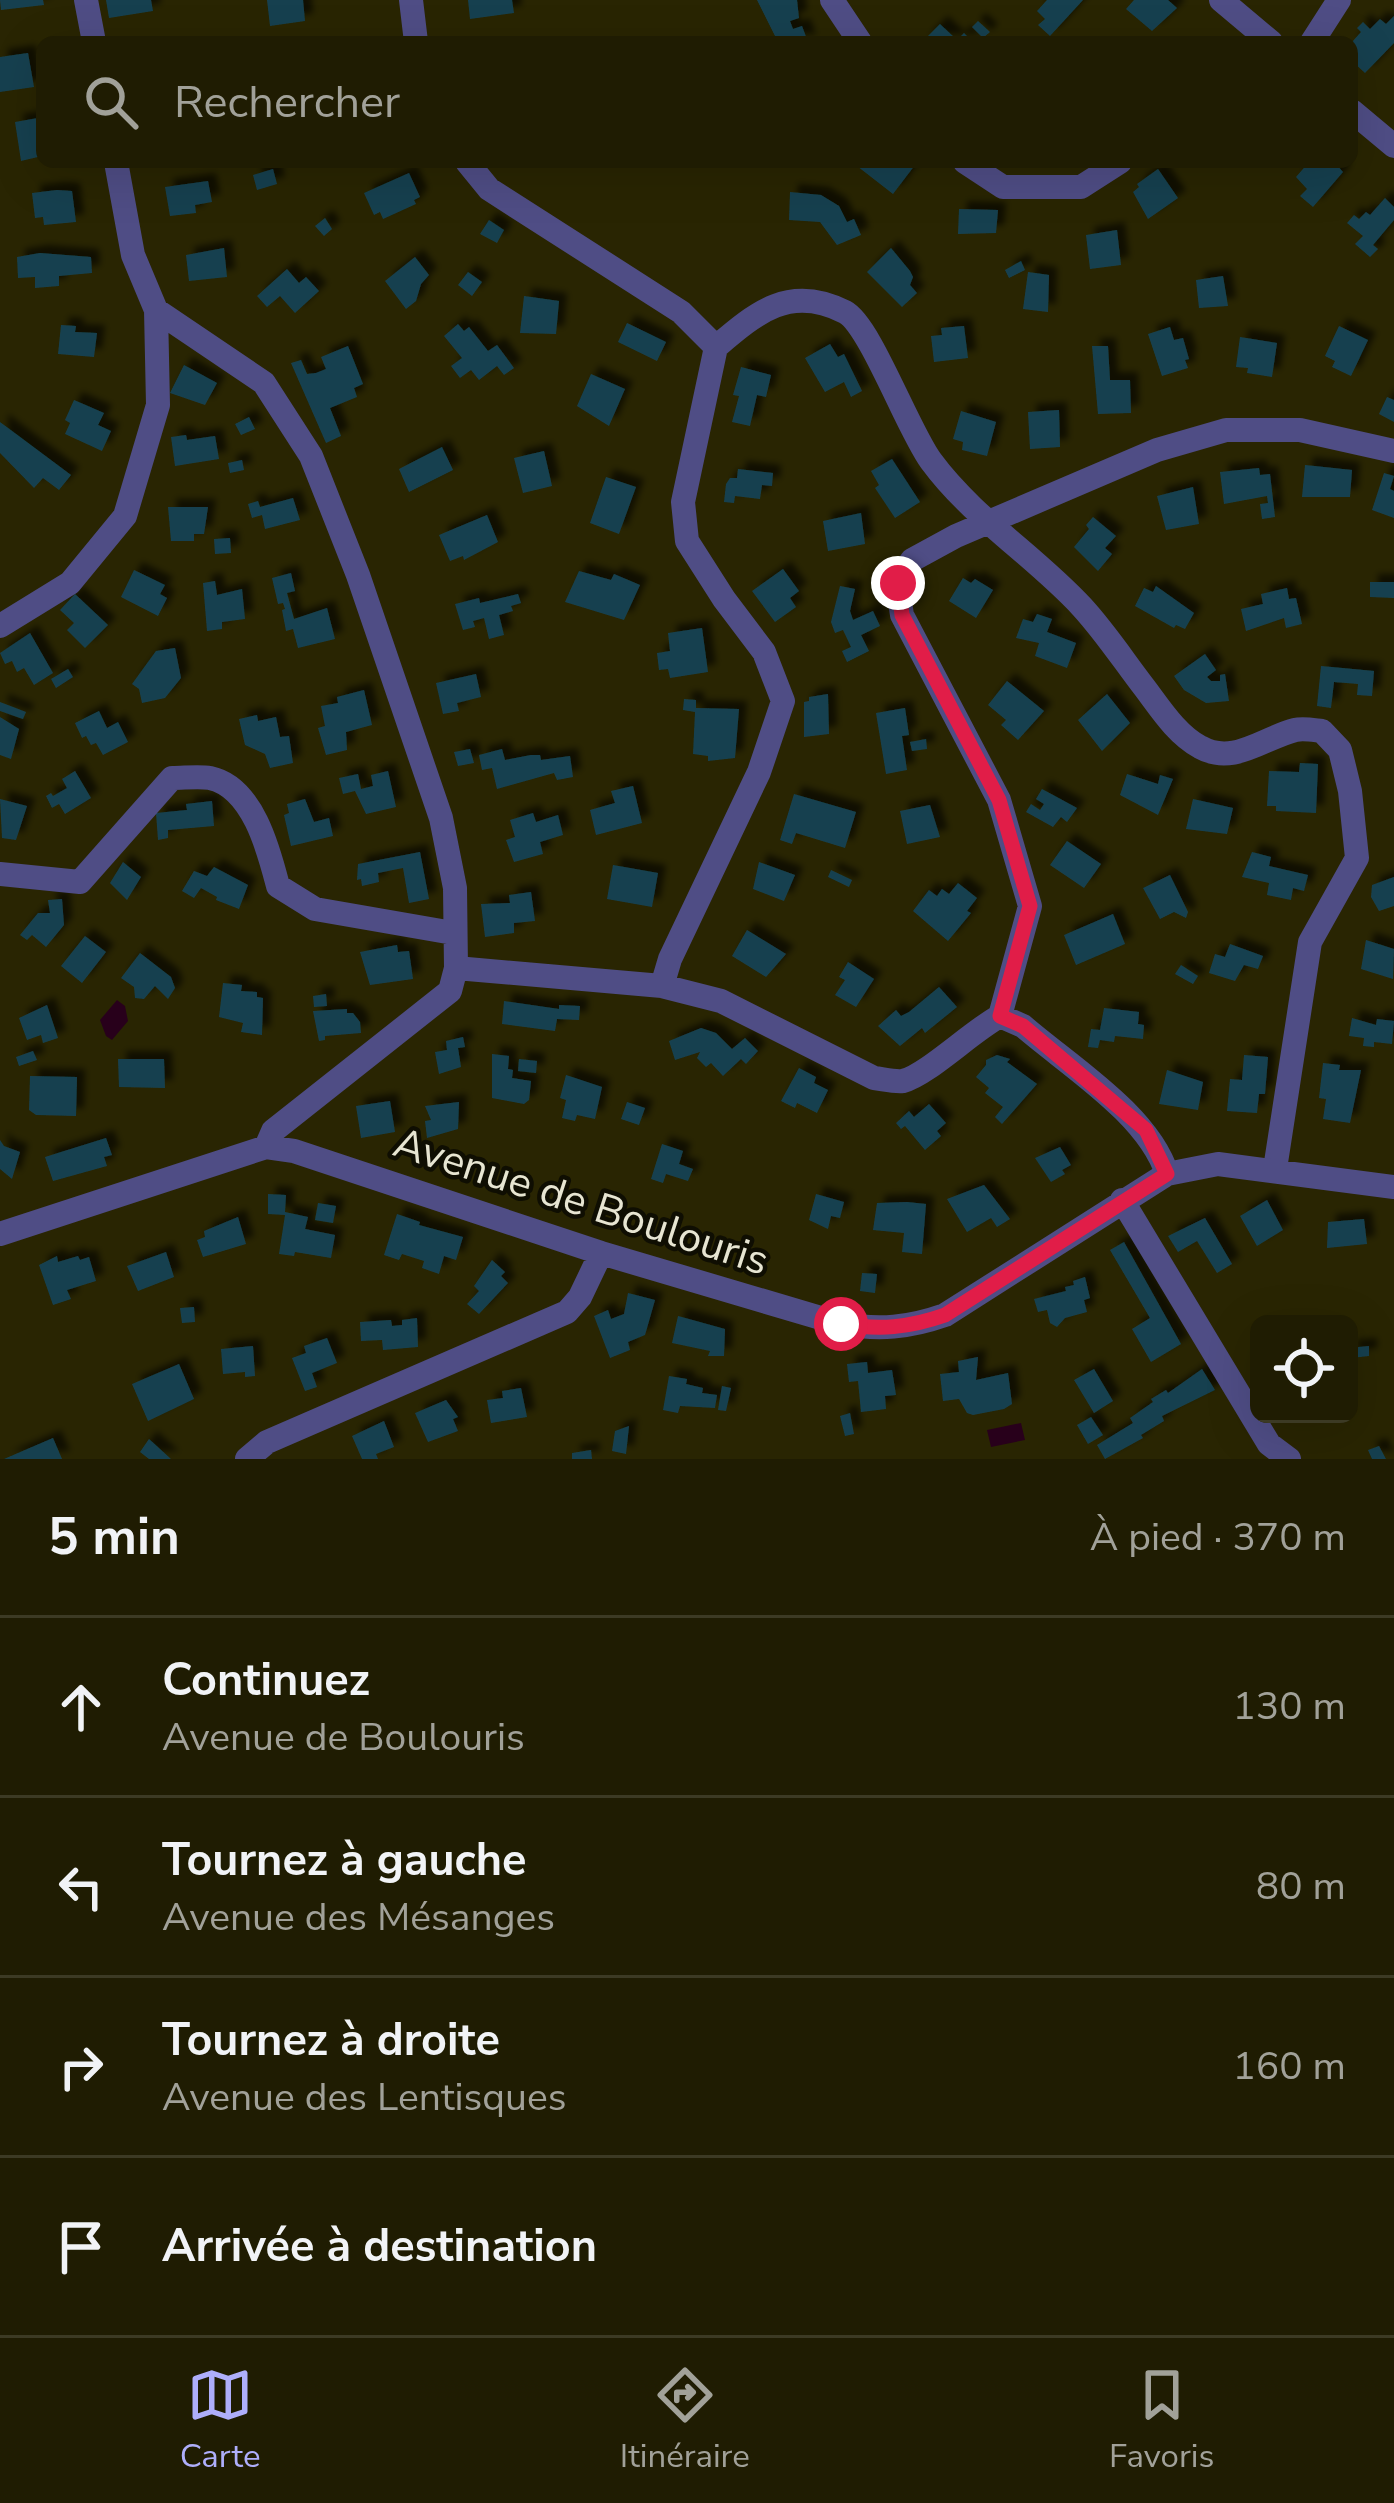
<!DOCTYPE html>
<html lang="fr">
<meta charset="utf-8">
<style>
body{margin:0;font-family:"Nunito Sans",sans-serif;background:#2c2911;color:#f1f3f6}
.controls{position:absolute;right:36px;bottom:36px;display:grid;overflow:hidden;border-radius:18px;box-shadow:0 12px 48px #0002}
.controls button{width:108px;height:108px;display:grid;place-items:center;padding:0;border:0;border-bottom:3px solid #3c3a24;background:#1f1c02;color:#f1f3f6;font:60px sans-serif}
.stop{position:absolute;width:36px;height:36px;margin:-27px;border:9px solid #e11d48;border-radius:50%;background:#fff}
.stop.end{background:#e11d48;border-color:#fff;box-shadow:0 3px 12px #0008}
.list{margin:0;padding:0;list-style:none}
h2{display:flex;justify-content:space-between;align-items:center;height:156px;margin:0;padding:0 48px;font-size:51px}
h2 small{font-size:39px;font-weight:400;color:#a1a199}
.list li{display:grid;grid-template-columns:78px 1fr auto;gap:36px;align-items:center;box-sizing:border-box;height:180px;padding:0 48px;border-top:3px solid #3c3a24}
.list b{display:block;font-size:45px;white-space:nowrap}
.list p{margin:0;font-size:39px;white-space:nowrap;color:#a1a199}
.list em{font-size:39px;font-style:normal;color:#a1a199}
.icon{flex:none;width:66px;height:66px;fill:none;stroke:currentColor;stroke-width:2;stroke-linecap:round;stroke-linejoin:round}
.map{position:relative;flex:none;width:1394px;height:1459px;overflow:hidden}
.search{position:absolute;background:#1f1c02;box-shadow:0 12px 48px #0002;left:36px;right:36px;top:36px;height:132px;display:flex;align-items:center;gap:30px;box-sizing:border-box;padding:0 42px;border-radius:18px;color:#a1a199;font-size:45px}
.sheet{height:876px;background:#1f1c02}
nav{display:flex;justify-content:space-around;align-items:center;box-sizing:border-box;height:168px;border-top:3px solid #3c3a24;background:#1f1c02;font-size:33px;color:#a1a199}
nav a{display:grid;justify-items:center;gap:6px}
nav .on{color:#aeaefb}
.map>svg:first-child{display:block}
</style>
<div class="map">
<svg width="1394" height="1459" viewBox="0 0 1394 1459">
<defs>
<filter id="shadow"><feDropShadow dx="8" dy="-8" stdDeviation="3" flood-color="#0009"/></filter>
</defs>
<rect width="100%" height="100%" fill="#292502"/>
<path fill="#28001b" d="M117,1000L125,1006L128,1021L112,1040L106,1036L100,1020Z
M1021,1423L1025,1440L991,1447L987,1430Z"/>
<path fill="#17414f" filter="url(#shadow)" d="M0,0H43L44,5L1,10Z
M106,0H151L153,11L109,18Z
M267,0H303L305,21L270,26Z
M468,0H512L514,13L470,19Z
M757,0H797L799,18L790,21L793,29L802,26L808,42H778Z
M1047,0H1083L1050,36L1038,25L1045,19L1037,11Z
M1134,0H1168L1177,8L1152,31L1126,9Z
M1394,16V43L1365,73L1352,61V42L1361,32L1357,28L1363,22L1370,29L1380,19L1386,24Z
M978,21L990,32L983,38L972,27Z
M940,24L957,40L964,33L973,42H922Z
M28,53L34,87L0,92V57Z
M38,118L42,156L21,161L15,122Z
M860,162H914L915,165L893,194L857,166Z
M1309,162H1334L1343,172L1313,207L1300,196L1307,189L1296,177Z
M273,169L277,184L257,190L253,175Z
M1158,169L1178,198L1148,219L1133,192L1139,187L1137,184Z
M409,173L420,197L414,200L416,204L383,219L380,212L374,215L364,193Z
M208,181L212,202L195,205L196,213L170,216L165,187Z
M57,190L72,191L76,222L44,225L43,217L35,218L32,193Z
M790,192L821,195L839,206L847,222L854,219L861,235L837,245L820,222L789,220Z
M1385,198L1394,207V220L1373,245L1378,249L1370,257L1355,244L1363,236L1347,223L1354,215L1359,219L1366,212L1370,215Z
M959,209L998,210L996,233L958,234Z
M325,218L332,229L324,236L315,226Z
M489,220L504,230L497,243L480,234Z
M1117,230L1121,265L1090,269L1086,235Z
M224,248L227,277L189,281L186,255Z
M891,248L910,271L913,277L910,285L917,293L902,307L867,272Z
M40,253L91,257L92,273L59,276V286L35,288V277L18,278L17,257Z
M415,257L429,275L421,284L416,301L406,309L385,281Z
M1021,261L1025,270L1009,278L1005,270Z
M287,269L299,283L306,277L319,291L295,313L280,296L267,307L257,296Z
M468,272L482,282L472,296L458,285Z
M1028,272L1049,275L1048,312L1023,309Z
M1223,276L1228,306L1199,308L1196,280Z
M524,296L559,301L556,334L520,333Z
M627,323L666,342L657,361L618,342Z
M458,324L464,331L469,327L488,351L497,345L514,368L504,375L497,366L479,380L471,370L460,378L451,366L462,358L444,336Z
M61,325L76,326L75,332L97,333L94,357L58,354Z
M964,326L968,358L934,362L931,336L942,335L941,328Z
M1339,326L1368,340L1351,376L1332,367L1335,361L1325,356Z
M1170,327L1174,340L1183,338L1189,359L1185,360L1188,368L1162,376L1148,334Z
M1240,337L1277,343L1272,377L1247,373L1248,368L1236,367Z
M830,344L838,357L844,354L862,391L851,397L844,382L825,392L805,358Z
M348,346L363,384L354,388L357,397L330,408L341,436L326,443L291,363L301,360L307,374L316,373L326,369L321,357Z
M1092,346H1108L1110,380H1130L1131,413L1098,414Z
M184,365L217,383L205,405L170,393Z
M741,367L771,375L766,397L757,395L750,426L732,422L739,396L733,395Z
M591,374L625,389L609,426L577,406Z
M1387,397L1394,400V422L1379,414Z
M74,400L104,413L98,425L111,431L102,451L65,434L70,423L65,420Z
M1059,410L1060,447L1030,449L1028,412Z
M961,411L996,422L987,456L962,450L963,442L953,439Z
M249,417L255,429L241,435L235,424Z
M0,422L71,475L59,490L43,478L34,488L0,453Z
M186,435L187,440L215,436L219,459L175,466L171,437Z
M442,447L453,470L409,492L399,469Z
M544,451L552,486L523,493L514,458Z
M892,459L920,502L895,518L875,488L879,485L871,471Z
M242,460L244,470L230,473L228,463Z
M1305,465L1352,470L1350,497H1302Z
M1259,468L1260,475L1270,474L1275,517L1262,519L1260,504L1268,503L1267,496L1224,504L1220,472Z
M738,469L773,473L772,486L762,485L760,499L735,496L734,503L724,502L726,484L730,478H737Z
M1384,473L1394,476L1390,489L1394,491V518L1372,510Z
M606,477L636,487L619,534L590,523Z
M1193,487L1199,524L1166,530L1157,496Z
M293,498L300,520L265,529L262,515L252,518L248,504L258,501L260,507Z
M168,507H208L204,534H194V541H171Z
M861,513L865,544L828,551L823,521Z
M487,515L498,542L464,560L463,556L450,561L439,535Z
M1093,517L1116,536L1105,548L1112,554L1098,571L1074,547L1089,529L1086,525Z
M230,538L231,553L215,554L214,539Z
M783,569L799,591L790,598L796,607L775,622L752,591Z
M134,570L165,585L160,594L167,598L158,616L121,597Z
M579,571L611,580L614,574L640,585L624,620L565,602Z
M291,573L295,591L287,593L294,619L327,608L335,639L298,648L293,629L286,631L282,610L285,609L283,603L278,604L272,578Z
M963,578L971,583L975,579L993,590L976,618L949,601Z
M215,581L217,595L242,589L245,619L222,622V629L207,631L203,583Z
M1370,582H1394V598L1370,597Z
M840,586L855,589L850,611L853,620L873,611L880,626L861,635L869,651L847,662L842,651L851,647L843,630L835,633L831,622Z
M1156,586L1194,613L1185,629L1176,625L1174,628L1135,606L1144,588L1153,592Z
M1287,588L1289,599L1296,598L1302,624L1286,628L1284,618L1246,631L1241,609L1263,604L1261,594Z
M75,594L108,625L85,648L67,630L74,623L60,610Z
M518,594L521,603L511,606L513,611L499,615L504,635L489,639L484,618L473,621L475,627L463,630L455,604L479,598L480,603Z
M1037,614L1052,619L1047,632L1076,643L1067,668L1035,656L1039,643L1016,638L1023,619L1033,622Z
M702,628L708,672L670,678L668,669L659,670L657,653L670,651L668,633Z
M30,633L53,673L34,685L24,668L17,672L12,661L5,664L0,653Z
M175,648L181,678L165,698L142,703L139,689L132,684L156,651Z
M1205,654L1216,670L1207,677L1211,681H1220V675L1225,674L1229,701L1206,703L1184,690L1174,676Z
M1321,666L1374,671L1372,696L1357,695L1358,684L1334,682L1331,708L1317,706Z
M68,669L73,677L56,688L51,679Z
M476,674L481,697L457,703L459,711L443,714L436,683Z
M1007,681L1044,711L1018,740L1001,725L1006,720L988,705Z
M364,690L372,725L346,732L347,750L326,755L318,728L325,726L321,706L338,703L337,697Z
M828,694L829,734L804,737V702L809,701V697Z
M1107,694L1130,723L1102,751L1078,720Z
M684,699L696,700V708L739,709L735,758L708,761V756L693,754L695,712L683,710Z
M0,702L26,712L23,719L0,711Z
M905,708L909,735L902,736L907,770L886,774L876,713Z
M99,711L107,728L118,722L128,742L103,755L96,743L91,745L86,736L82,738L75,723Z
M257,715L258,721L276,717L280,737L289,736L293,763L270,768L265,754L245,745L239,719Z
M0,717L19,729L11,759L0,755Z
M926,739L927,749L912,751L910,742Z
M470,749L474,763L458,766L454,752Z
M502,749L505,760L531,755H540L541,760L570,756L573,777L557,780L554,773L497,789L492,768L482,770L479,755Z
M1300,763L1318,764L1316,813L1276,811V806H1267L1269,771L1299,772Z
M75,771L91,798L65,814L59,804L52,808L46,796L51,793L53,796L67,788L62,779Z
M388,771L396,807L366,814L355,791L343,794L339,778L358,774L361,789L373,786L371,775Z
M1127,774L1158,784L1160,775L1173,779L1158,815L1120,795Z
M633,786L642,823L596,835L590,810L615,803L611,791Z
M1042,789L1077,808L1067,822L1061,817L1053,827L1026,812L1031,804L1040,810L1044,804L1036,799Z
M794,794L856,812L845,848L796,833L792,844L780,840Z
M0,799L27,806L16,840L2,838Z
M305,799L314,822L329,818L333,836L291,846L284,815L289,813L287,804Z
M1193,799L1233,808L1227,834L1186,829Z
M212,801L214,826L168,830V838L158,840L156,813L187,810L186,804Z
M930,805L940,837L907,844L900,811Z
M533,813L536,822L558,815L563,835L540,842L543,854L514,862L506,840L515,837L510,820Z
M1067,841L1101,864L1084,888L1050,865Z
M420,852L429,899L409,903L403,868L378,873L379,882L362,886L361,879L357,880L358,864Z
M1252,852L1271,857L1269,866L1308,875L1304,891L1293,888L1291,900L1267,895L1269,883L1242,877Z
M123,862L141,877L127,900L110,883Z
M759,862L795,875L784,901L753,889Z
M613,865L658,873L652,907L607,899Z
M214,867L248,885L239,909L216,900L217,897L201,888L194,898L182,891L194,871L207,876Z
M831,870L852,880L849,887L828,877Z
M1170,875L1188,912L1186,918L1174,912L1160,919L1143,888Z
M1394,877V906L1379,911L1371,897L1372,885Z
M958,883L977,898L967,911L971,913L948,941L913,911L929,890L937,896L942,889L949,894Z
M531,892L535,921L514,923V933L485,937L481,904L510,903L509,895Z
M62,899L64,925L46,947L32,935L27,940L20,935L38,913H50L48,900Z
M1113,914L1125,944L1076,965L1064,935Z
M747,930L786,954L766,977L732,956Z
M85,936L106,952L82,983L61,966Z
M1366,940L1394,949L1393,979L1361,969Z
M1230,944L1263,956L1258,969L1244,965L1235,981L1209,973L1215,954L1225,957Z
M397,945L398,952L409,951L413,979L370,985L360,952Z
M140,953L171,977L175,988L168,999L155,986L144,999L135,998L134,987L121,978Z
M848,962L874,979L856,1007L835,995L845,980L839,977Z
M1181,965L1198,976L1193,984L1175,974Z
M223,983L242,985L241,991L257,992V997L263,998L262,1035L241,1032L243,1023L219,1017Z
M939,987L957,1007L925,1033L922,1028L900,1046L878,1026L896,1010L901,1016L909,1012Z
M326,994L327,1006L314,1007L313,996Z
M504,1001L559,1009V1005L580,1006L579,1020L557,1019L555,1031L502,1024Z
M47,1005L58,1038L43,1043L41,1035L27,1040L19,1018Z
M1104,1008L1139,1012L1138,1024L1144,1025L1143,1039L1115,1036L1114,1042L1100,1040L1098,1048L1088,1047L1091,1029L1100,1030Z
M347,1009V1013H353L360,1022L361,1033L325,1036V1040L319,1041L313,1011Z
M1352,1018L1376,1025L1377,1019L1394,1021L1392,1044L1374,1042V1047L1363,1046L1364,1038L1349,1036Z
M701,1028L716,1033L732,1049L745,1038L758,1051L746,1064L741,1059L723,1076L711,1063L706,1067L697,1058L700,1052L675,1060L669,1041Z
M463,1037L465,1047L458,1048L461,1067L439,1074L435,1052L447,1050L446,1041Z
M33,1051L37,1060L19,1066L16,1057Z
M492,1054L509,1056L508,1069L513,1070L512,1078L531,1081L529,1100L524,1104L492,1098Z
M997,1055L1010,1059L1007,1062L1037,1084L1002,1124L995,1117L1003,1107L985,1093L989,1088L976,1077L986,1065V1060Z
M1244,1055L1268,1057L1265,1094H1259L1257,1113L1227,1111L1230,1079L1242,1080Z
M118,1059H164L165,1088L119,1087Z
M519,1059L537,1061L536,1073L518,1071Z
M1323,1063L1340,1065L1339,1070H1361L1350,1123L1323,1119L1326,1099L1319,1098Z
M799,1068L816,1077L814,1083L828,1090L817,1113L797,1103L795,1108L781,1101Z
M1167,1070L1203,1082L1198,1110L1159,1104Z
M566,1075L602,1087L595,1119L577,1115L575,1121L562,1118L566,1100L560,1098Z
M30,1076L77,1077L76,1116L36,1115L29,1110Z
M390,1101L395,1132L361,1138L356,1106Z
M459,1102L458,1129L427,1138L425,1121L431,1120L425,1106Z
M627,1102L645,1108L639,1125L621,1119Z
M929,1104L946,1123L937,1131L941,1136L925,1150L905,1126L901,1129L896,1123L909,1111L914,1117Z
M106,1138L112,1155L104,1157L107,1166L53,1181L45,1157Z
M0,1140L4,1146L20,1152L12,1179L0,1169Z
M662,1144L683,1151L679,1164L693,1169L688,1181L666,1174L663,1183L651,1179Z
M1060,1147L1071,1165L1062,1170L1065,1174L1051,1182L1035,1158Z
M984,1185L1010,1219L997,1227L991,1218L967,1232L947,1199Z
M268,1194L286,1195L285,1212L308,1217L305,1229L335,1235L331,1258L295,1252L294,1256L279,1254L285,1215L268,1214Z
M816,1194L844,1202L840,1218L831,1216L828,1229L809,1220Z
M1267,1200L1283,1230L1257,1246L1240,1216Z
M907,1202L926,1204L922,1254L902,1252L904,1233L873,1230L877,1203Z
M318,1203L336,1206L333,1223L315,1220Z
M397,1214L420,1222L419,1225L463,1237L456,1260L444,1256L439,1274L422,1268L424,1261L402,1254L399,1260L384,1255Z
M238,1217L246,1244L203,1257L197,1240L205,1237L204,1231Z
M1205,1218L1232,1264L1217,1273L1197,1241L1178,1252L1168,1236Z
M1364,1219L1367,1244L1327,1248L1328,1222Z
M1124,1242L1181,1344L1151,1362L1132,1329L1150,1318L1110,1250Z
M166,1252L174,1277L138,1291L127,1266Z
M57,1256L58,1262L78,1256L80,1260L89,1257L96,1281L67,1290L71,1299L53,1305L39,1265Z
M492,1260L505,1272L501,1276L508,1283L479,1314L467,1304L479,1291L474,1286Z
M862,1273L877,1274L875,1293L860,1291Z
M1085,1277L1090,1298L1084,1300L1087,1312L1065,1318L1057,1327L1050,1323L1047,1310L1038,1312L1034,1299L1066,1291L1065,1287L1074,1285L1073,1281Z
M628,1293L655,1300L645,1335L628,1342L630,1350L610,1358L594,1316L608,1310L611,1319L624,1314Z
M194,1307L195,1322L182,1323L180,1308Z
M678,1316L725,1329L724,1356H708L710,1351L672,1343Z
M417,1318L418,1347L383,1350L382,1340L361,1341L360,1322L391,1320L392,1326L402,1325V1320Z
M327,1338L337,1363L312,1373L317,1387L305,1391L292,1358L306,1353L304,1346Z
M253,1346L255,1376L245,1377V1372L223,1374L221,1349Z
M1369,1346V1356L1351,1358L1349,1348Z
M978,1357L976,1380L1008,1373L1012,1404L1004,1409L973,1415L967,1413L959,1399L943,1401L940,1374L959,1372L958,1361Z
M867,1362L868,1373L892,1370L896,1395L885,1396L886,1409L861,1412L858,1381L849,1382L847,1364Z
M179,1364L194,1399L148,1421L132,1384Z
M1094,1369L1113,1401L1094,1413L1074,1380Z
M1202,1369L1215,1390L1162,1416L1164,1421L1141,1435L1143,1438L1105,1459L1097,1445L1133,1423L1130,1418L1153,1402L1151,1399L1166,1390L1168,1393Z
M669,1376L687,1379L686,1384L703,1388L702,1393L717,1395L715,1408L680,1406L678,1413L663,1410Z
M722,1386L731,1388L726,1411L718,1410Z
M521,1388L527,1417L491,1423L487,1400L503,1398L502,1391Z
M446,1400L458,1417L453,1419L458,1431L428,1442L415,1413Z
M850,1413L854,1434L845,1436L840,1416Z
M1091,1417L1103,1435L1088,1444L1077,1425Z
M384,1421L394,1447L376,1454L378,1459H362L352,1436Z
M629,1426L626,1454L612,1451L615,1431Z
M53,1438L62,1459H4Z
M149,1439L171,1459H149L140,1452Z
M1379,1446L1386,1459H1372L1368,1450Z
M591,1450L592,1459H572V1453Z"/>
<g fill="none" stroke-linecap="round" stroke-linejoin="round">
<path stroke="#4f4d85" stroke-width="24" d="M86,0L94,42
M411,0L416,42
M832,0L860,42
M1221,0L1271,42
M1312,42L1339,0
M1352,111L1394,146
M116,162L133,255L156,310L264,383L311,456L358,575L441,818L455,888L456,968L450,991L273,1131L266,1147
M467,162L489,189L681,312L716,347L683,502L687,541L724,599L764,652L783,701L759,772L670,959L662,986
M965,162L1003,187H1081L1120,162
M716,347C757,312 790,284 845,312C870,325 908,430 931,461C973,518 1035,556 1082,607C1105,632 1124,661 1144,687C1160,708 1176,734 1200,747C1233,766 1263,738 1295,730C1303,728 1313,730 1322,731L1340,750L1350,791L1357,858L1310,942L1275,1169
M0,626L70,583L125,516L158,405L156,310
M0,874L80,882L172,778C184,778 199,776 210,778C253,787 269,851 278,886L315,909L453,933
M456,968L662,986L721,1001L874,1078C883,1079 894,1082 903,1081C927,1075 972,1031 1000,1016L1023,1026C1069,1066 1149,1115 1167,1174
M1000,1016L1030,906L999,800L902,615L897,583L912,560L956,536L1157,450L1226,430H1300L1394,451
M1122,1200L1269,1444L1289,1459
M0,1234L266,1147L294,1151L601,1253L841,1324C880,1330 908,1328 945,1315L1167,1174L1218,1164L1394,1187
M247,1459L267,1442L567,1312L580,1297L601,1253"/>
</g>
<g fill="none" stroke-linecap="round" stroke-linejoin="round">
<path stroke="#e11d48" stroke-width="15" d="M841,1324C880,1330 908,1328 945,1315L1167,1174L1146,1130L1023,1026L1000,1016L1030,906L999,800L902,615L898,583"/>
</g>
<g text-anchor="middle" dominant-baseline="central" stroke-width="9" stroke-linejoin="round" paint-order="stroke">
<g font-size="42" fill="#e7e5d2" stroke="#0f0e02">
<text transform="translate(581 1202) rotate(18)">Avenue de Boulouris</text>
</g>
</g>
</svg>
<div class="controls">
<button><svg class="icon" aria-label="locate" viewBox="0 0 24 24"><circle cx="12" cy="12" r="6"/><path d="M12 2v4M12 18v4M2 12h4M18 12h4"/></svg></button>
</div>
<div class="stop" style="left:841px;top:1324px"></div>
<div class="stop end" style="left:898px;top:583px"></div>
<div class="search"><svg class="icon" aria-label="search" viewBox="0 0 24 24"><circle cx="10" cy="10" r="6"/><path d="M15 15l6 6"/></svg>Rechercher</div>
</div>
<section class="sheet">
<h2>5 min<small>À pied · 370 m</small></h2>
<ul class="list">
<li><svg class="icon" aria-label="ahead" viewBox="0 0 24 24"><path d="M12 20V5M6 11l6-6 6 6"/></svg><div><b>Continuez</b><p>Avenue de Boulouris</p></div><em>130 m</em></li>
<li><svg class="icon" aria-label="left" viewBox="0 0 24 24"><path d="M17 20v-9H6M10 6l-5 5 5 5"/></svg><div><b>Tournez à gauche</b><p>Avenue des Mésanges</p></div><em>80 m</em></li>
<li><svg class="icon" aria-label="right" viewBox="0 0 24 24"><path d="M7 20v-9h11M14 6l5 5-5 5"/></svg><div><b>Tournez à droite</b><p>Avenue des Lentisques</p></div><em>160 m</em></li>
<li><svg class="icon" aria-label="arrive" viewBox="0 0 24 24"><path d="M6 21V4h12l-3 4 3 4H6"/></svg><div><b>Arrivée à destination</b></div></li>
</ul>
</section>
<nav>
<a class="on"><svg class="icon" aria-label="map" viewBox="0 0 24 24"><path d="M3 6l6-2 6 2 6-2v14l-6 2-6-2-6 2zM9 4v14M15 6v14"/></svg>Carte</a>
<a><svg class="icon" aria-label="directions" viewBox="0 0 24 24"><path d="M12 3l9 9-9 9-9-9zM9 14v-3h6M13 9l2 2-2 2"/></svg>Itinéraire</a>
<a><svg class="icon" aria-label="saved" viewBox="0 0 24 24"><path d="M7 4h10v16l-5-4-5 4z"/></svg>Favoris</a>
</nav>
